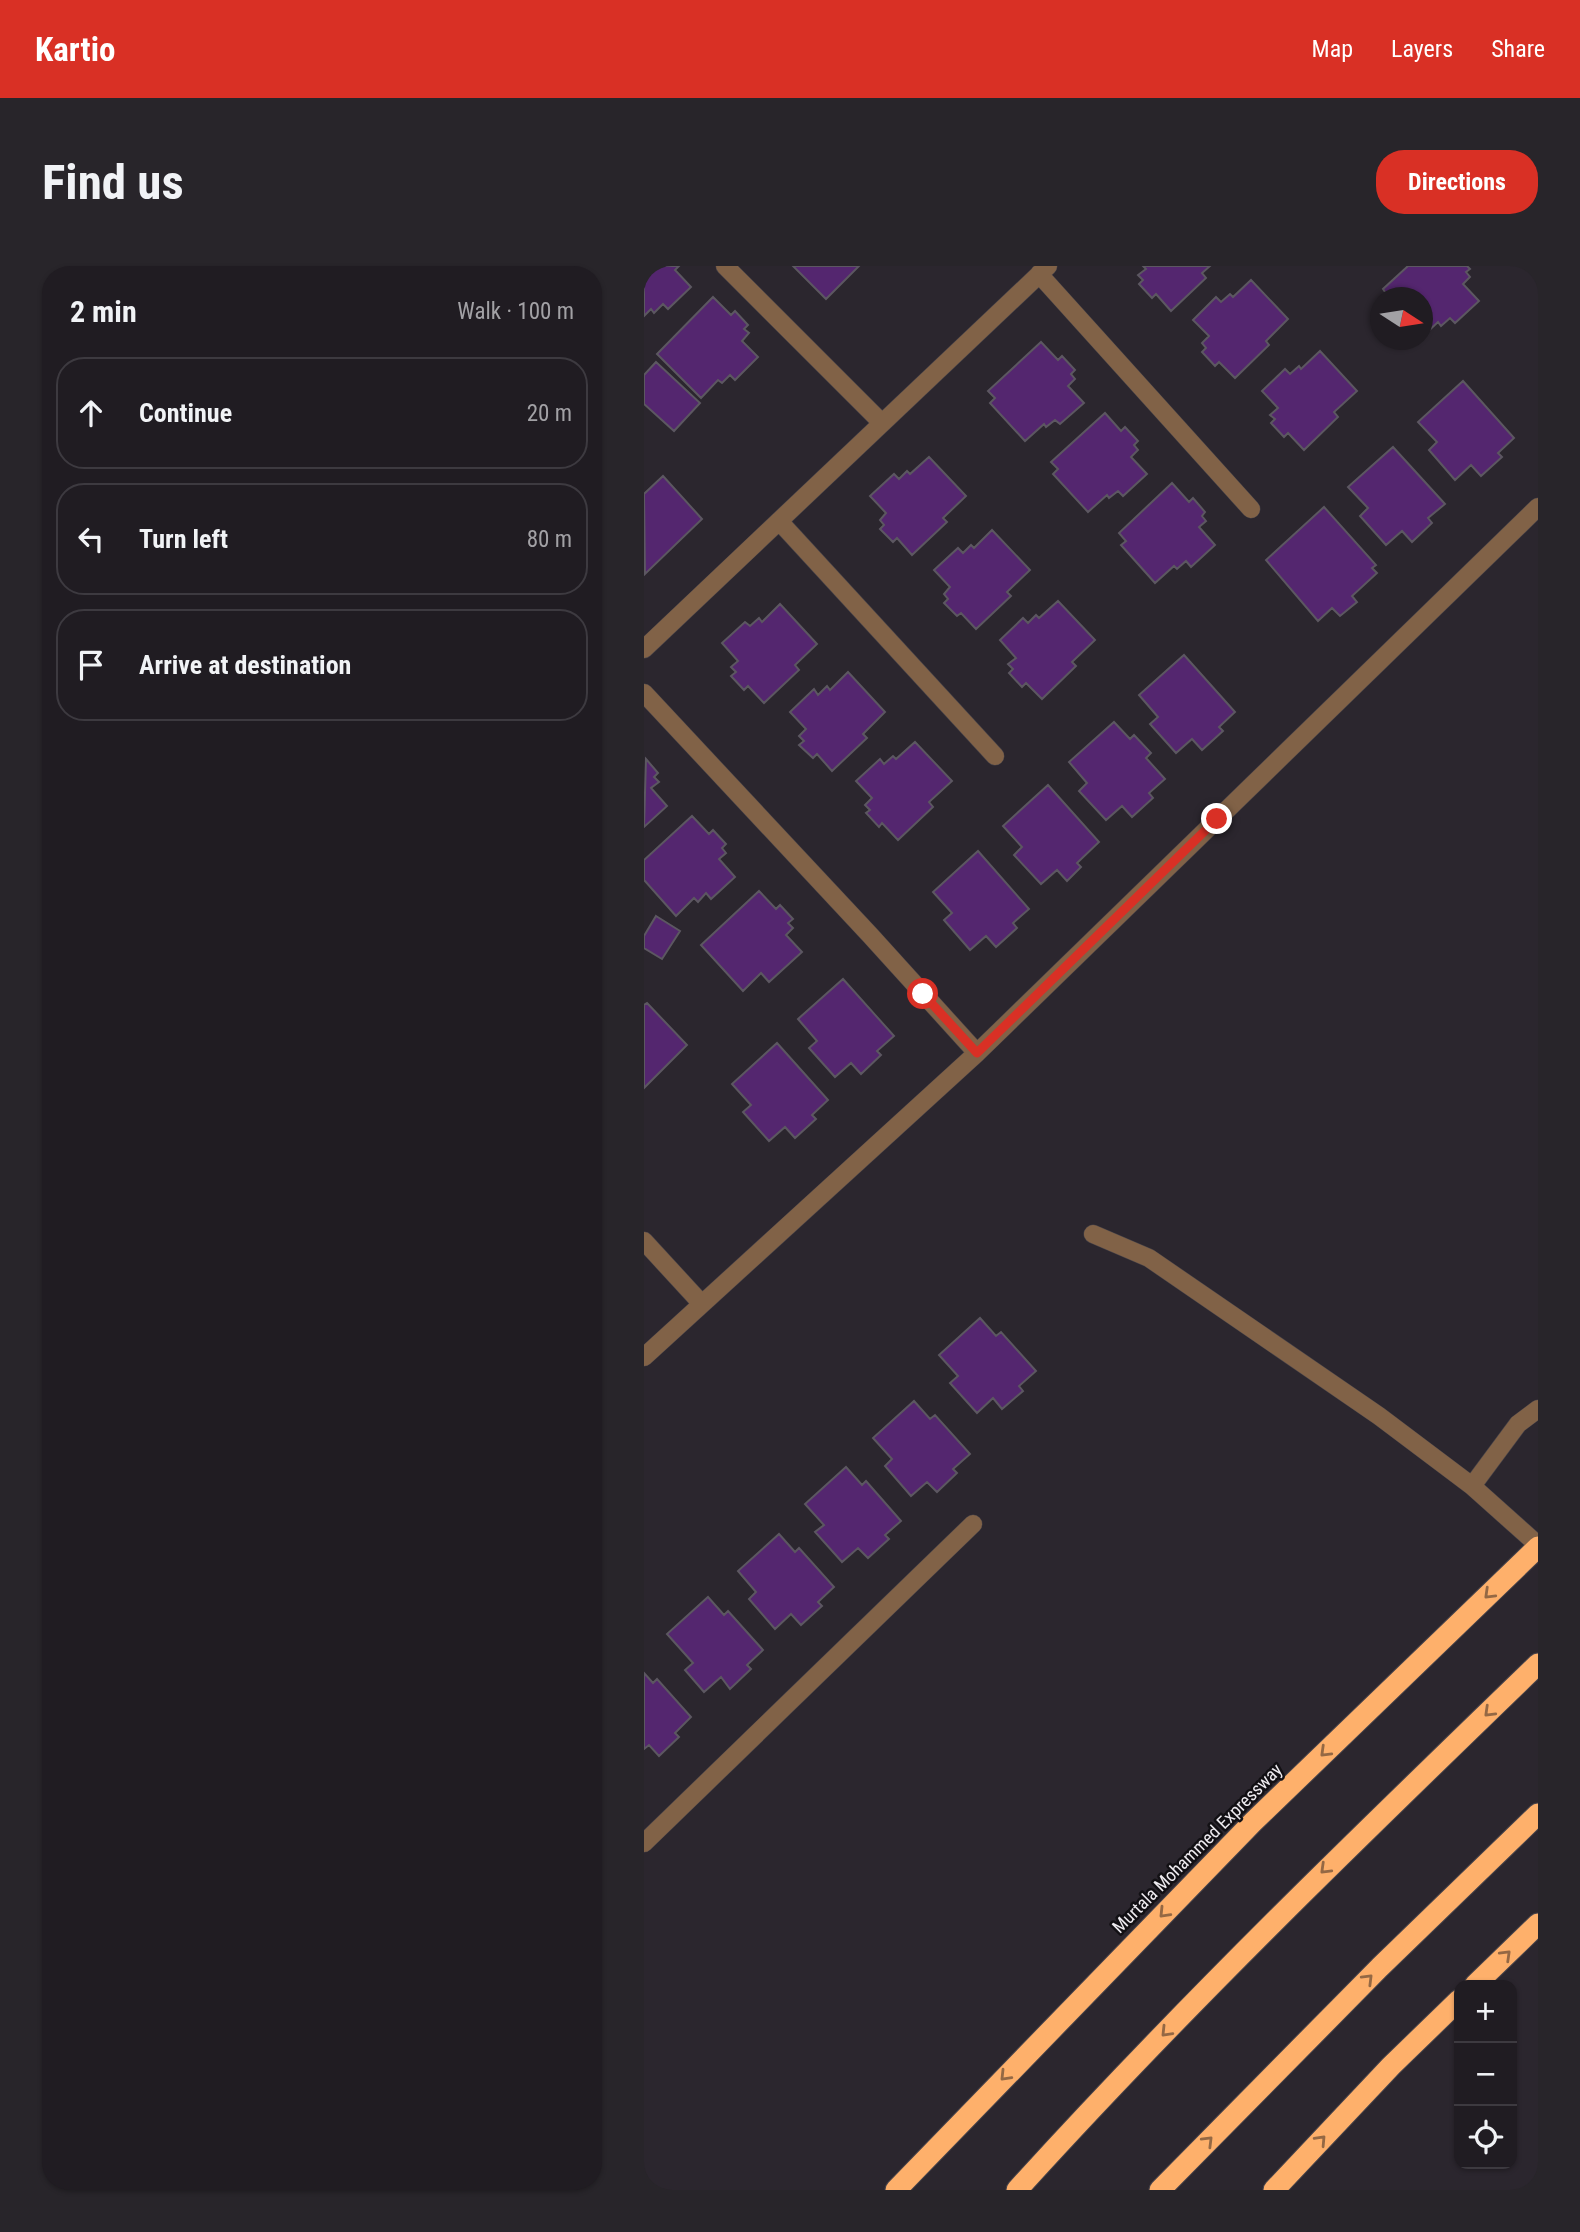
<!DOCTYPE html>
<meta charset="utf-8">
<style>
body{margin:0;font-family:"Roboto Condensed",sans-serif;background:#28252a;color:#f1f3f6}
.controls{position:absolute;right:21px;bottom:21px;display:grid;overflow:hidden;border-radius:14px;box-shadow:0 2px 5px #0004}
.controls button{width:63px;height:63px;display:grid;place-items:center;padding:0;border:0;border-bottom:2px solid #3d3a40;background:#201c22;color:#f1f3f6;font:35px sans-serif}
.compass{position:absolute;left:726px;top:21px;width:63px;height:63px;border-radius:50%;background:#201c22;box-shadow:0 2px 5px #0004;rotate:102deg}
.stop{position:absolute;width:21px;height:21px;margin:-16px;border:5px solid #d93025;border-radius:50%;background:#fff}
.stop.end{background:#d93025;border-color:#fff;box-shadow:0 2px 7px #0008}
.list{margin:0;padding:0;list-style:none}
h2{display:flex;justify-content:space-between;align-items:center;height:91px;margin:0;padding:0 28px;font-size:30px}
h2 small{font-size:23px;font-weight:400;color:#a2a1a5}
.list li{display:grid;grid-template-columns:46px 1fr auto;gap:21px;align-items:center;box-sizing:border-box;height:112px;margin:0 14px 14px;padding:0 14px;border:2px solid #3d3a40;border-radius:28px}
.list b{display:block;font-size:26px;white-space:nowrap}
.list em{font-size:23px;font-style:normal;color:#a2a1a5}
.icon{flex:none;width:38px;height:38px;fill:none;stroke:currentColor;stroke-width:2;stroke-linecap:round;stroke-linejoin:round}
.map{position:relative;flex:none;width:894px;height:1924px;overflow:hidden;border-radius:28px}
header{display:flex;align-items:center;gap:42px;box-sizing:border-box;height:98px;padding:0 35px;background:#d93025;color:#fff}
header strong{font-size:33px}
nav{display:flex;gap:38px;margin-inline-start:auto;font-size:24px}
.intro{display:flex;align-items:center;justify-content:space-between;box-sizing:border-box;height:168px;padding:0 42px}
h1{margin:0;font-size:49px}
.button{padding:18px 32px;border-radius:28px;background:#d93025;color:#fff;font-size:24px;font-weight:700}
main{display:flex;gap:42px;padding:0 42px}
aside{flex:1;background:#201c22;border-radius:28px;box-shadow:0 2px 5px #0004}
.map>svg:first-child{display:block}
</style>
<header>
<strong>Kartio</strong>
<nav><a>Map</a><a>Layers</a><a>Share</a></nav>
</header>
<div class="intro"><h1>Find us</h1><a class="button">Directions</a></div>
<main>
<aside>
<h2>2 min<small>Walk · 100 m</small></h2>
<ul class="list">
<li><svg class="icon" aria-label="ahead" viewBox="0 0 24 24"><path d="M12 20V5M6 11l6-6 6 6"/></svg><div><b>Continue</b></div><em>20 m</em></li>
<li><svg class="icon" aria-label="left" viewBox="0 0 24 24"><path d="M17 20v-9H6M10 6l-5 5 5 5"/></svg><div><b>Turn left</b></div><em>80 m</em></li>
<li><svg class="icon" aria-label="arrive" viewBox="0 0 24 24"><path d="M6 21V4h12l-3 4 3 4H6"/></svg><div><b>Arrive at destination</b></div></li>
</ul>
</aside>
<div class="map">
<svg width="894" height="1924" viewBox="0 0 894 1924">
<rect width="100%" height="100%" fill="#2b262e"/>
<path fill="#54266f" stroke="#5c5761" stroke-width="2" d="M0,0H35L31,4L47,21L24,43L19,38L10,47L7,43L0,50Z
M149,0H215L182,33Z
M499,0H566L558,7L562,12L527,45L512,28L508,32L495,18L499,14L494,9L502,3Z
M764,0H823L826,3L822,6L826,11L819,18L835,35L811,57L806,52L797,60L794,56L778,71V32H745L739,23Z
M607,14L644,53L622,75L625,79L591,112L575,96L571,100L558,86L562,82L558,77L565,70L549,54L572,31L577,36L586,28L589,31Z
M69,31L87,49L91,45L104,59L100,63L105,67L98,75L114,91L91,114L86,109L78,117L74,114L57,132L13,88Z
M397,76L414,94L418,90L431,104L427,108L431,113L424,120L440,137L416,158L411,154L402,161L400,158L381,175L346,137L351,132L344,125Z
M676,85L713,125L690,146L694,151L660,184L644,167L640,171L627,157L631,153L626,149L634,142L618,125L641,103L646,108L655,100L657,103Z
M12,96L56,137L30,165L0,138V109Z
M819,115L870,172L854,187L858,191L837,210L827,199L811,214L785,184L793,176L774,156Z
M461,147L477,165L481,161L494,175L490,179L494,184L487,191L503,208L479,230L474,225L465,232L463,229L444,246L409,208L414,203L407,196Z
M749,181L801,238L784,252L788,257L768,276L758,265L742,279L716,250L724,242L704,221Z
M285,191L322,230L299,252L303,256L268,289L253,272L249,276L236,263L240,259L236,254L242,247L226,230L250,208L255,213L263,205L266,208Z
M19,210L58,253L1,308L0,228Z
M528,217L545,236L549,232L561,246L558,250L562,255L555,261L571,279L547,301L542,295L533,303L530,300L511,317L477,279L482,275L475,267Z
M680,241L732,299L728,302L733,307L708,330L713,336L696,350L688,342L674,355L622,294Z
M348,264L386,304L363,326L367,330L332,363L317,347L313,350L300,337L304,333L300,328L306,321L290,304L314,282L319,287L327,279L330,282Z
M414,335L451,374L428,396L432,400L398,433L382,417L378,421L365,407L369,403L364,398L372,392L356,374L379,352L384,357L392,349L395,352Z
M136,338L173,378L151,399L155,404L120,437L104,420L100,424L87,410L92,406L87,401L94,395L78,377L101,356L106,360L115,352L118,356Z
M540,389L591,446L575,461L579,465L558,484L548,473L532,487L506,458L514,451L495,429Z
M204,406L241,446L219,468L223,472L188,505L173,488L169,492L155,479L160,475L155,470L162,463L146,446L170,423L174,429L183,420L186,424Z
M470,456L486,473L490,469L507,487L502,492L521,513L505,527L509,532L488,551L478,540L462,554L435,525L443,517L425,496Z
M271,476L308,515L285,536L289,541L254,574L238,557L235,561L222,547L226,544L221,539L228,532L212,515L236,493L240,498L249,490L252,493Z
M2,493L14,507L10,511L15,516L7,522L23,540L0,561Z
M404,519L455,576L433,597L437,601L423,615L413,604L397,618L370,589L378,581L359,560Z
M48,550L65,568L69,564L82,578L78,582L82,587L75,593L91,611L67,633L62,627L54,636L50,632L32,650L0,614V594Z
M334,585L385,643L369,657L373,662L352,681L342,670L326,684L300,654L308,647L289,626Z
M115,625L132,643L136,639L149,653L144,657L149,662L142,669L158,686L125,716L117,707L99,725L57,679Z
M12,650L36,665L18,693L0,682V670Z
M199,713L250,770L233,785L237,789L217,808L207,797L191,811L165,782L173,775L154,753Z
M3,737L43,779L0,822V739Z
M133,777L184,834L168,849L172,853L151,872L141,861L125,875L99,846L107,839L88,818Z
M336,1052L352,1070L357,1066L392,1105L375,1120L379,1125L358,1143L349,1132L333,1147L306,1117L314,1110L295,1089Z
M270,1135L286,1153L291,1149L326,1188L309,1203L313,1207L293,1226L283,1216L267,1230L241,1200L248,1193L229,1172Z
M202,1201L218,1219L222,1215L257,1255L241,1269L245,1273L224,1292L214,1282L198,1296L171,1266L180,1259L161,1238Z
M135,1268L151,1286L155,1282L190,1321L174,1336L178,1340L157,1359L147,1348L131,1363L105,1333L112,1326L94,1305Z
M64,1331L80,1349L84,1345L119,1384L103,1399L107,1403L86,1423L77,1411L60,1426L41,1404L49,1397L23,1368Z
M0,1407L9,1417L13,1413L47,1451L31,1467L35,1471L15,1490L5,1479L0,1483Z"/>
<g fill="none" stroke-linecap="round" stroke-linejoin="round">
<g stroke="#464249" stroke-width="19">
<path id="minor" d="M81,0L238,157
M395,8L607,243
M135,255L351,490
M0,383L404,0
M0,427L226,669L333,787
M449,968L505,992L735,1150L828,1220L894,1279
M0,975L57,1037
M0,1091L333,787L894,241
M828,1220L874,1158L894,1143
M0,1577L329,1258"/>
</g>
<g stroke="#464249" stroke-width="23">
<path id="highway" d="M831,1719L894,1658
M252,1924L609,1556L894,1281
M373,1924C539,1741 716,1570 894,1398
M516,1924L736,1701L894,1548
M630,1924L747,1800L815,1734"/>
</g>
<use href="#minor" stroke="#816247" stroke-width="18"/>
<use href="#highway" stroke="#feb06b" stroke-width="21"/>
</g>
<defs><path id="oneway-chevron" d="M-2-3.5L2.5 0L-2 3.5" fill="none" stroke-width="1.6" stroke-linecap="round" stroke-linejoin="round" transform="scale(1.75)"/></defs>
<g stroke="#946844">
<use href="#oneway-chevron" transform="translate(845 1328) rotate(136)"/>
<use href="#oneway-chevron" transform="translate(845 1446) rotate(136)"/>
<use href="#oneway-chevron" transform="translate(681 1486) rotate(136)"/>
<use href="#oneway-chevron" transform="translate(681 1603) rotate(136)"/>
<use href="#oneway-chevron" transform="translate(520 1647) rotate(134)"/>
<use href="#oneway-chevron" transform="translate(862 1689) rotate(-44)"/>
<use href="#oneway-chevron" transform="translate(724 1713) rotate(-45)"/>
<use href="#oneway-chevron" transform="translate(522 1766) rotate(134)"/>
<use href="#oneway-chevron" transform="translate(361 1810) rotate(134)"/>
<use href="#oneway-chevron" transform="translate(677 1874) rotate(-47)"/>
<use href="#oneway-chevron" transform="translate(564 1875) rotate(-45)"/>
</g>
<g fill="none" stroke-linecap="round" stroke-linejoin="round">
<path stroke="#d93025" stroke-width="9" d="M279,728L333,787L573,553"/>
</g>
<g text-anchor="middle" dominant-baseline="central" stroke-width="5" stroke-linejoin="round" paint-order="stroke">
<g font-size="18" fill="#eeebf0" stroke="#121014">
<text transform="translate(553 1582) rotate(-45)">Murtala Mohammed Expressway</text>
</g>
</g>
</svg>
<div class="controls">
<button>+</button>
<button>−</button>
<button><svg class="icon" aria-label="locate" viewBox="0 0 24 24"><circle cx="12" cy="12" r="6"/><path d="M12 2v4M12 18v4M2 12h4M18 12h4"/></svg></button>
</div>
<svg class="compass" viewBox="-18 -18 36 36"><path d="M0-13l5 13h-10z" fill="#e53935"/><path d="M0 13l5-13h-10z" fill="#a2a1a5"/></svg>
<div class="stop" style="left:279px;top:728px"></div>
<div class="stop end" style="left:573px;top:553px"></div>
</div>
</main>
